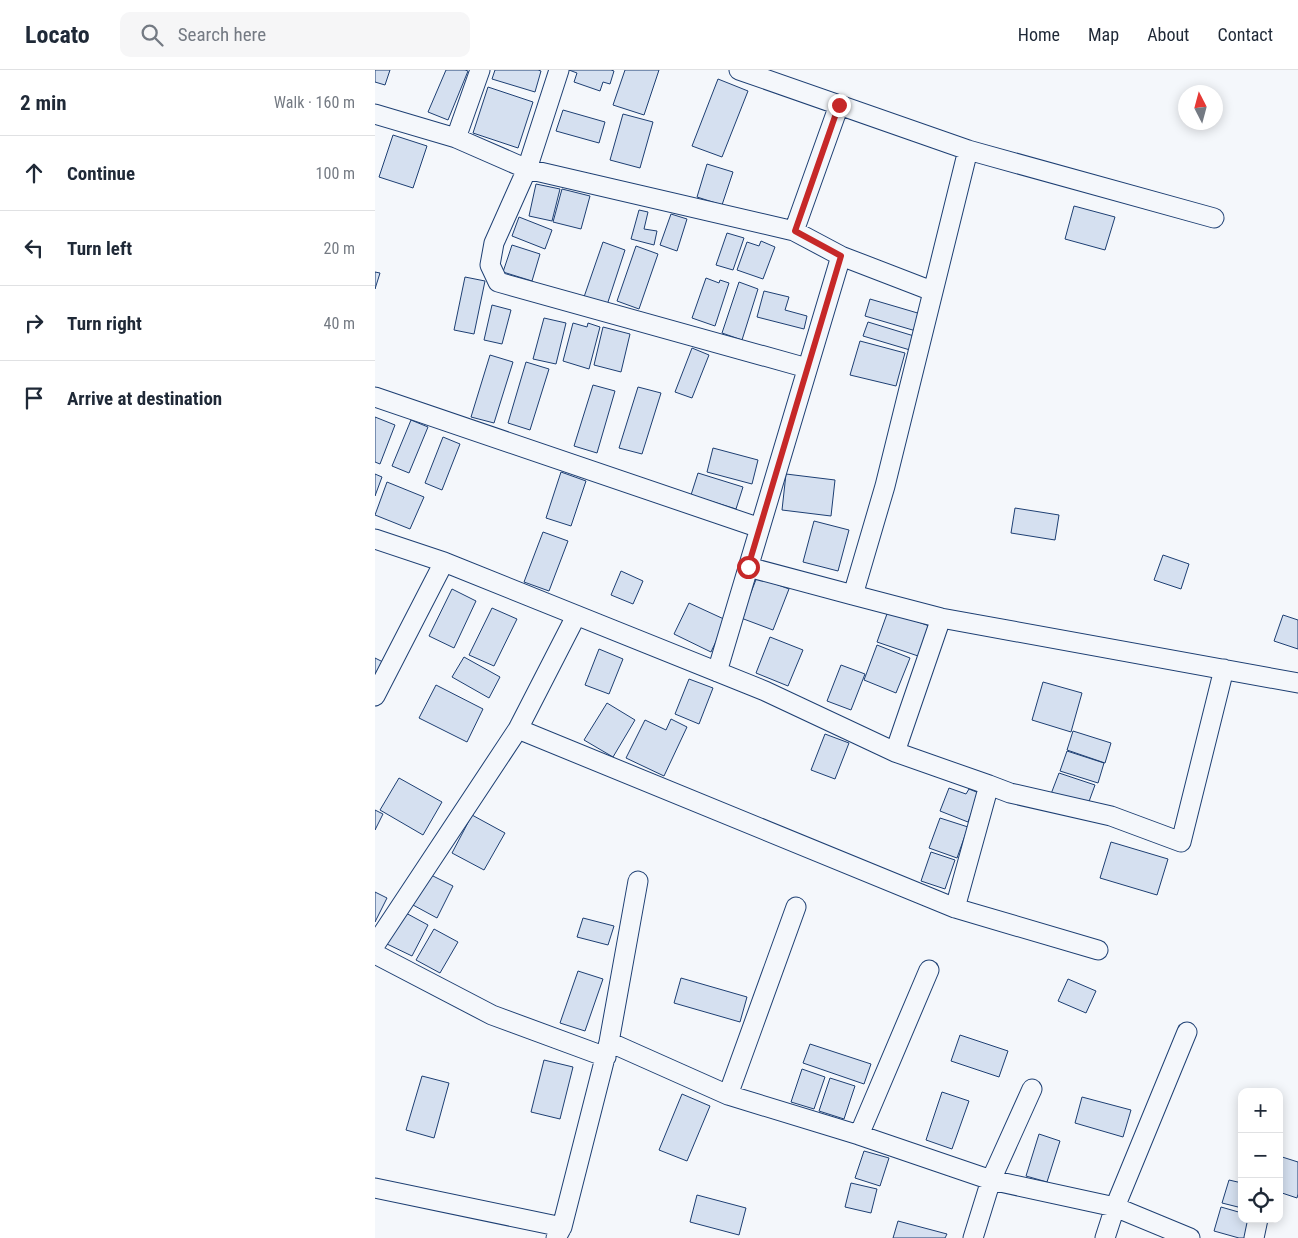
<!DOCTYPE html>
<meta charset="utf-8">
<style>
body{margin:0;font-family:"Roboto Condensed",sans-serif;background:#f6f6f7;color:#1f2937}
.controls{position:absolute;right:15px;bottom:15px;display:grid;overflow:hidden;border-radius:10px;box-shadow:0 2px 12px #0003}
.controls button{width:45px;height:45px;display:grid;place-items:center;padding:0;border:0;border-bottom:1px solid #e0e1e3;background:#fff;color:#1f2937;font:25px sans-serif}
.compass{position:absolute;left:803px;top:15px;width:45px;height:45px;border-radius:50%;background:#fff;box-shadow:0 2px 12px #0003;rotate:354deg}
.stop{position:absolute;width:15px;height:15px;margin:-11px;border:4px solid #c62828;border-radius:50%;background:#fff}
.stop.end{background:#c62828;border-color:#fff;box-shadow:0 1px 5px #0008}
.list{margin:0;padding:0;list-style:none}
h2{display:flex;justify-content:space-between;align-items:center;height:65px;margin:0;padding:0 20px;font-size:21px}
h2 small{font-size:16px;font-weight:400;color:#747a83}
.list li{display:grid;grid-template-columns:32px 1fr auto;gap:15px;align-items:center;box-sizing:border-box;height:75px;padding:0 20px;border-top:1px solid #e0e1e3}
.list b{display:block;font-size:19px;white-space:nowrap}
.list em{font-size:16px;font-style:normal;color:#747a83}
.icon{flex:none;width:28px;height:28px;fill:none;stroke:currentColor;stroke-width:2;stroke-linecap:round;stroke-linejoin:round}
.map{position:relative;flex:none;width:923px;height:1168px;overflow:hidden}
header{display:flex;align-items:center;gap:30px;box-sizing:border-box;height:70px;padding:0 25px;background:#fff;border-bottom:1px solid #e0e1e3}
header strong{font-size:24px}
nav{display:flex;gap:28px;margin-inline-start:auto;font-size:18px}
.search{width:350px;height:45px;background:#f6f6f7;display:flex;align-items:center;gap:12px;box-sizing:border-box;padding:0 18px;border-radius:10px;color:#747a83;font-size:19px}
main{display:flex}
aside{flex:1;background:#fff}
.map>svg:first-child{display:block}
</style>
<header>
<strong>Locato</strong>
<div class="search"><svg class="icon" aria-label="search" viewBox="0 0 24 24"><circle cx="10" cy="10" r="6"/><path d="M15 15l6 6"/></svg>Search here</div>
<nav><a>Home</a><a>Map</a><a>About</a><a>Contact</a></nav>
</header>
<main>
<aside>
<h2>2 min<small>Walk · 160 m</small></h2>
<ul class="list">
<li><svg class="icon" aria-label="ahead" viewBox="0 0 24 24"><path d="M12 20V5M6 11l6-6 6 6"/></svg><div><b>Continue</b></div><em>100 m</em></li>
<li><svg class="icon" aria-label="left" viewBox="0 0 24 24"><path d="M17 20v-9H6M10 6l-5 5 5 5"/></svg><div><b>Turn left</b></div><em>20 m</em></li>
<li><svg class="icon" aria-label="right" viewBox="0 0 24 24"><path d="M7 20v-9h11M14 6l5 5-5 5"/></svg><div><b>Turn right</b></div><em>40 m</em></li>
<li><svg class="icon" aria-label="arrive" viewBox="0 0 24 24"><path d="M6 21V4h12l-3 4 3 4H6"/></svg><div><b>Arrive at destination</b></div></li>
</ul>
</aside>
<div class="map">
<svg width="923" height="1168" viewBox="0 0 923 1168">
<rect width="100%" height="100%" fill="#f4f7fb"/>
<path fill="#d5e0f0" stroke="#1d3f73" d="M0,0H15L10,15L0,12Z
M71,0H90L93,1L73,50L53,42Z
M120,0H163L166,1L160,22L117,9Z
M194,0H236L239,1L235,14L228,12L225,21L199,12L202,3Z
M250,0H284L269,45L238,35Z
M343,9L373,21L347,87L317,76Z
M113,17L158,32L143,78L98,63Z
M188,40L230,52L224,73L181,61Z
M248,44L278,52L265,98L235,90Z
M18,65L52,76L38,118L4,107Z
M332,94L358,102L347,135L322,127Z
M161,114L185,119L177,151L154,146Z
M187,119L215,126L206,159L178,152Z
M699,136L740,147L730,180L690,169Z
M264,140L273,142L269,159L282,161L279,175L256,169Z
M296,144L312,149L302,181L285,175Z
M144,147L177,160L170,179L137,166Z
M352,163L369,168L358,200L341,195Z
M386,171L400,177L388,209L362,200L372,172L384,176Z
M228,172L250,180L232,235L209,227Z
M137,175L165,184L157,211L128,202Z
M261,176L283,184L264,239L242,231Z
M0,202L5,203L0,219Z
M90,207L110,211L99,264L79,260Z
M331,208L344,213L345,210L354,213L340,256L317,248Z
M364,212L383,219L367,270L347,263Z
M389,221L414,227L410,240L432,246L429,259L382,247Z
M495,229L546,244L541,261L490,246Z
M117,235L136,240L127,274L109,270Z
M169,248L191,253L181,294L158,289Z
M493,252L539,266L535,280L488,266Z
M198,253L212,257L213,253L225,257L214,299L188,291Z
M228,257L255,264L246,302L219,295Z
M485,271L530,283L521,316L475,305Z
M317,278L334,285L317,328L300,322Z
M115,285L138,292L119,353L96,347Z
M151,292L174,299L155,360L133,353Z
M218,315L240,321L222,383L199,376Z
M263,317L286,323L267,384L244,378Z
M0,347L20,355L5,394L0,392Z
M36,350L53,357L34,403L17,396Z
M68,367L85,374L67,420L50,413Z
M338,378L383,390L377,414L332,402Z
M186,402L211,411L196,456L171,448Z
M323,403L368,417L361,439L316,425Z
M0,404L7,407L0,426Z
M411,404L460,410L456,446L407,440Z
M12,412L49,427L35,459L0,445Z
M640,438L684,445L680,470L636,463Z
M439,451L474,460L463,501L428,492Z
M168,462L193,471L174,521L149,512Z
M788,485L814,494L806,519L779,510Z
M246,501L268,511L258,534L236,525Z
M382,507L414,519L398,560L366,548Z
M77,519L101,531L79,578L54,566Z
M314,533L351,550L336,582L299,564Z
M117,538L142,549L119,596L94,585Z
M513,541L557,557L546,587L502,572Z
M908,545L923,550V579L899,571Z
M395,567L428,580L413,616L381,603Z
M502,575L535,588L521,623L489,610Z
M224,579L248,589L234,624L210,615Z
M89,587L125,607L114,628L77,607Z
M0,588L10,593L0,612Z
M466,595L490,604L476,640L452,631Z
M314,609L338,618L324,654L300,644Z
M668,612L707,623L696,662L657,650Z
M61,615L108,639L92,672L44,648Z
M232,633L260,650L238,687L209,670Z
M296,649L312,657L289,706L251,688L270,650L291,660Z
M698,661L736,673L730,693L692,680Z
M450,664L474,673L460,709L436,700Z
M692,681L729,693L723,713L685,701Z
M684,703L720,715L712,737L676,724Z
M24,708L67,732L48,765L5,740Z
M574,718L591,724L594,719L604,723L593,752L565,741Z
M0,740L8,744L0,760Z
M97,745L130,763L109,800L77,783Z
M565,748L593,757L582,788L554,778Z
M736,772L793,789L782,825L725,808Z
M556,782L580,790L570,819L546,811Z
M54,804L78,816L62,848L38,835Z
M0,822L12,828L0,852Z
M29,842L53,855L37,886L12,874Z
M208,848L239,856L233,875L202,867Z
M59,859L83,872L65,903L41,890Z
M203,901L228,909L210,961L185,953Z
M306,908L372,927L365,952L299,933Z
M693,909L721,921L711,943L683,931Z
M585,965L633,981L624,1007L576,991Z
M435,974L496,994L489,1014L428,993Z
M169,990L198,997L185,1049L156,1042Z
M427,999L450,1007L439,1039L416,1032Z
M47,1006L74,1013L59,1068L31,1060Z
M455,1008L480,1016L469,1049L444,1041Z
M567,1022L594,1031L577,1079L551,1070Z
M307,1024L335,1036L312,1091L284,1080Z
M707,1027L756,1040L748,1067L700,1053Z
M664,1064L685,1071L672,1112L651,1106Z
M489,1081L514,1088L505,1116L480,1108Z
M904,1086L923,1092V1124L922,1128L904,1122Z
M854,1110L867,1113V1138L847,1133Z
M476,1113L502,1119L496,1143L470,1137Z
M322,1125L371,1138L364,1165L315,1152Z
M846,1137L867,1143V1149H876L870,1168H864L839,1161Z
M523,1151L572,1164L570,1168H518Z"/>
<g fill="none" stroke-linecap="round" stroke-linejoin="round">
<g stroke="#1d3f73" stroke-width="21">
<path id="minor" d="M184,0L152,99L419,161L466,186L342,602
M364,0L593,80L839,148
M0,44L81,68L152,99L119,173L115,195L123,212L432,298
M81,68L105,0
M419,161L464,35
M466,186L557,221
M0,327L385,458
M0,469L69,492L390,621L520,682L614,715L635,723L736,746L806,772L849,599
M373,497L478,525L510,416L593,80
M478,525L566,548L923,613
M0,626L69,492
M143,659L580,838L723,880
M520,682L566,548
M580,838L614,715
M0,875L143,659L201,546
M0,884L117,945L231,987
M234,972L263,811
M353,1025L421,837
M484,1065L554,900
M0,1118L187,1157
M181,1168L187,1157L234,972L353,1025L484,1065L616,1110L740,1137L815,1168
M598,1168L616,1110L657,1019
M730,1168L740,1137L812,962
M879,1168L883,1149"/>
</g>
<use href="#minor" stroke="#f4f7fb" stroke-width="19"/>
</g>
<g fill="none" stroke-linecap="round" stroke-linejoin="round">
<path stroke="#c62828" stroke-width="6" d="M373,497L466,186L420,161L464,35"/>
</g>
</svg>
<div class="controls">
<button>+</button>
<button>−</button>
<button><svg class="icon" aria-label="locate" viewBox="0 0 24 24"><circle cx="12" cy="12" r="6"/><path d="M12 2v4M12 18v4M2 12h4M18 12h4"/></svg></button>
</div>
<svg class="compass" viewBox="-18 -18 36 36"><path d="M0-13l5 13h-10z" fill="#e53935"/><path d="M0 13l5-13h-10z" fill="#747a83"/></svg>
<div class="stop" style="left:373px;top:497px"></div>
<div class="stop end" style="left:464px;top:35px"></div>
</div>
</main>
